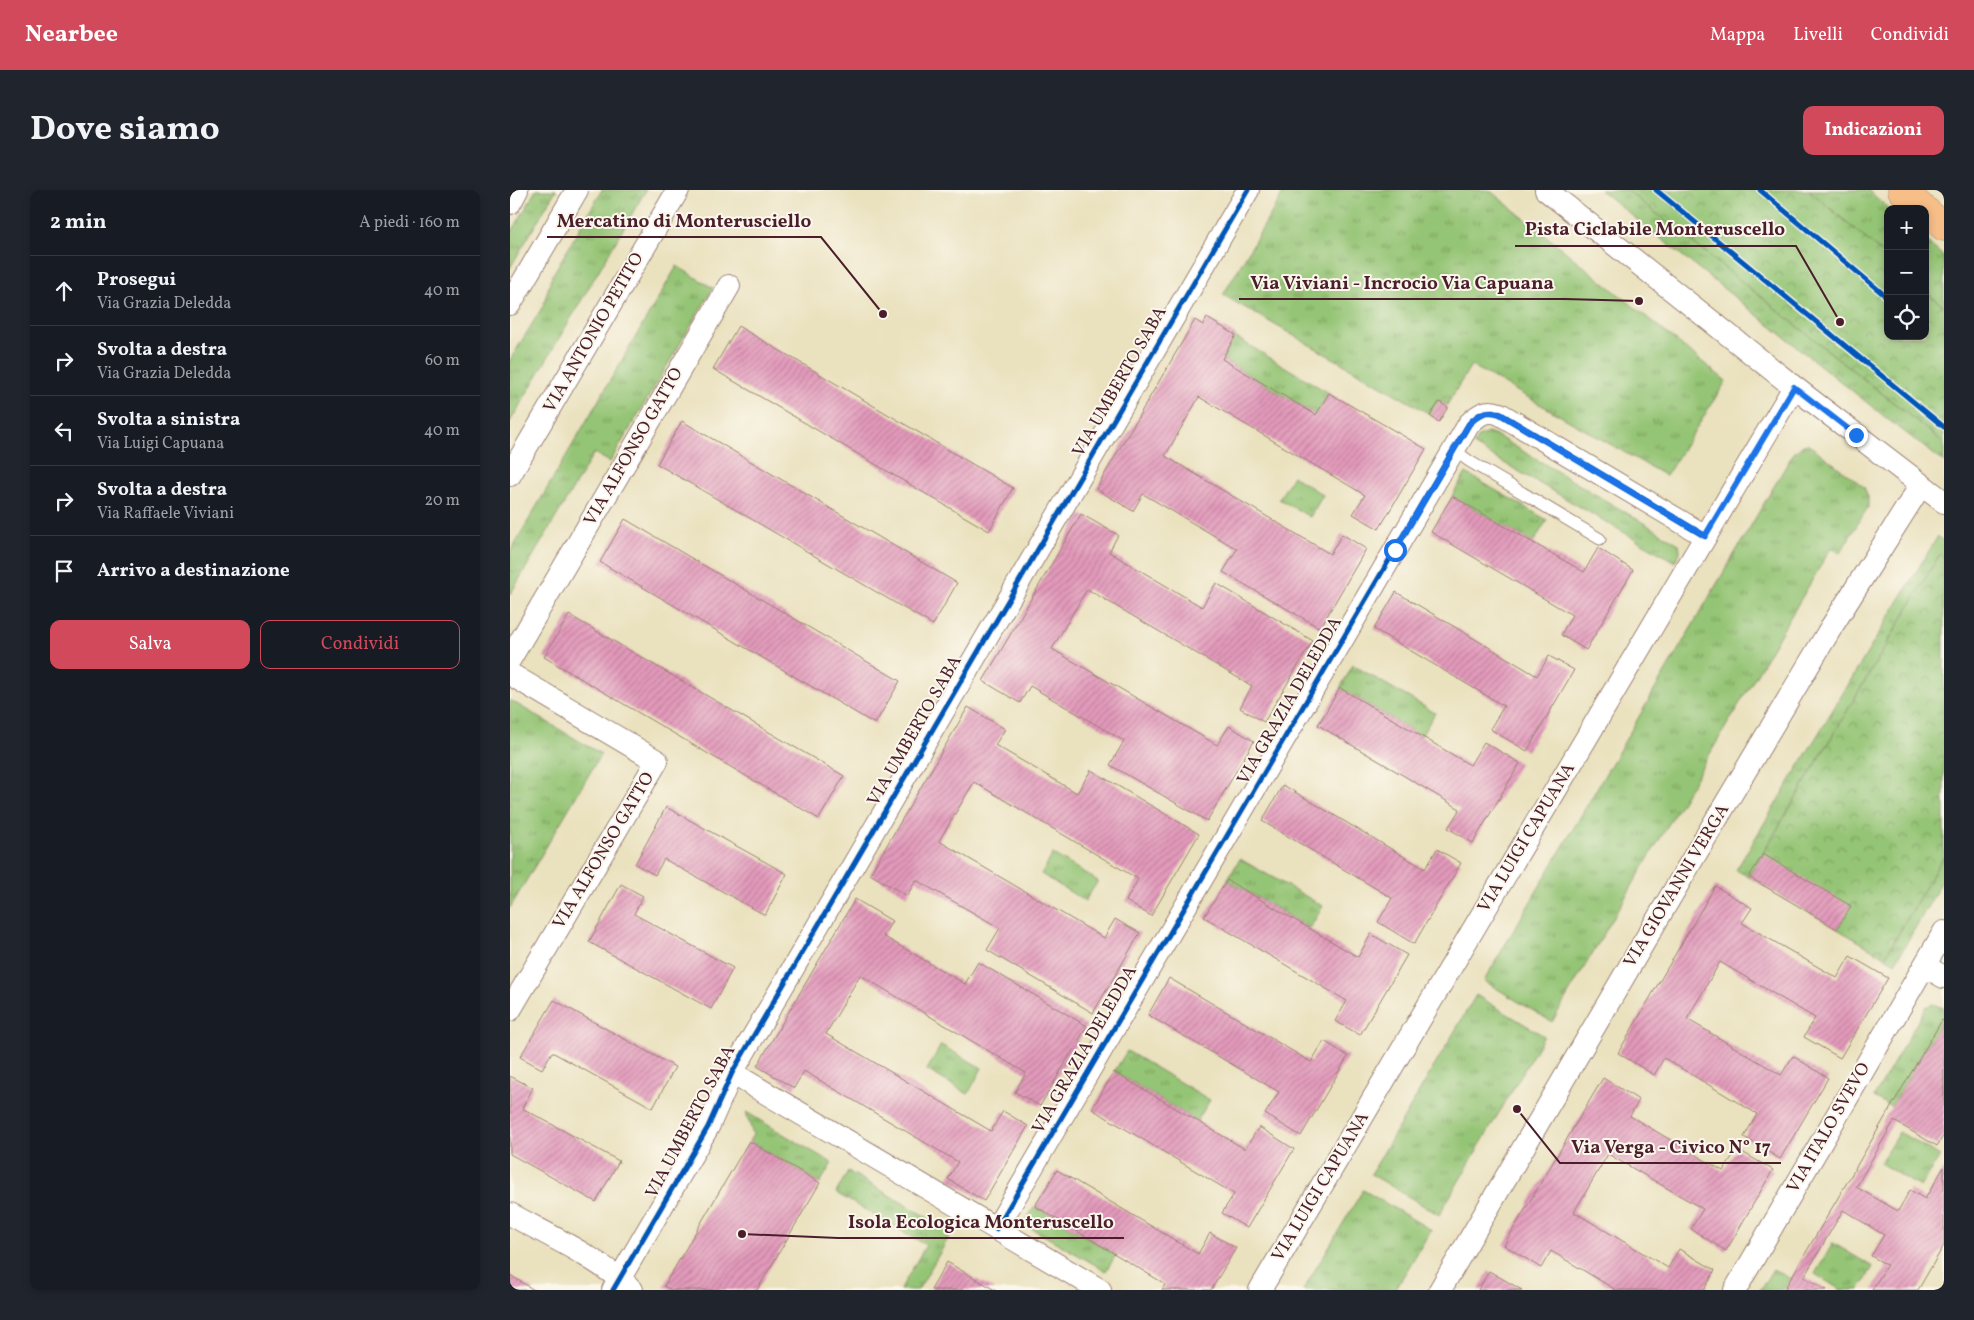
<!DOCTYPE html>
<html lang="it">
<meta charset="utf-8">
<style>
body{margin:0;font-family:Vollkorn,serif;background:#20242c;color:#f1f3f6}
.controls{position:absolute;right:15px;top:15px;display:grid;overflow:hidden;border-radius:10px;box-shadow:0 2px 8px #0003}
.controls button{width:45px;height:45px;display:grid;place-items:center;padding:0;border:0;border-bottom:1px solid #363941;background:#171b24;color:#f1f3f6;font:25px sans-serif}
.stop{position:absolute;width:15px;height:15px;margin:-11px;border:4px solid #1a73e8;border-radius:50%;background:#fff}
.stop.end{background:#1a73e8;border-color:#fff;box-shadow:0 1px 5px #0008}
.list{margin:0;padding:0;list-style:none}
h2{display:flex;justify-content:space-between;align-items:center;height:65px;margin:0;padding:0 20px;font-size:21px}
h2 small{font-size:16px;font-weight:400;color:#9ea1a6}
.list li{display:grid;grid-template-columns:32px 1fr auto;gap:15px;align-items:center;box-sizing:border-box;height:70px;padding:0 20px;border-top:1px solid #363941}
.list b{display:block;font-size:19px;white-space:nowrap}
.list p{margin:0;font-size:16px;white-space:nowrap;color:#9ea1a6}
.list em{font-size:16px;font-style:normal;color:#9ea1a6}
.actions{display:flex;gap:10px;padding:15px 20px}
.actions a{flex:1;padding:11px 0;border:1px solid #d1495b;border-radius:10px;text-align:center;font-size:18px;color:#d1495b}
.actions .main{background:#d1495b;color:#fff}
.icon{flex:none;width:28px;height:28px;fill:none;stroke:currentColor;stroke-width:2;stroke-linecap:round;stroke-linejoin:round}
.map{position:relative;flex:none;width:1434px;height:1100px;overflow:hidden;border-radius:10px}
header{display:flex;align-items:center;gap:30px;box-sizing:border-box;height:70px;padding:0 25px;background:#d1495b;color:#fff}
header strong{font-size:24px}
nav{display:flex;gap:28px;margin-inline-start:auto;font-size:18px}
.intro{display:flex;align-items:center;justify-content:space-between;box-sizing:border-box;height:120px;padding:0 30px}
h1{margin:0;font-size:35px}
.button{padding:12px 22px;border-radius:10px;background:#d1495b;color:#fff;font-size:18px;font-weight:700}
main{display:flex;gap:30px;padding:0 30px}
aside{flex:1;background:#171b24;border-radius:10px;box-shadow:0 2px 8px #0003}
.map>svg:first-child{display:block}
</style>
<header>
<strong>Nearbee</strong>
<nav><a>Mappa</a><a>Livelli</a><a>Condividi</a></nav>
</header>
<div class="intro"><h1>Dove siamo</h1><a class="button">Indicazioni</a></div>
<main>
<aside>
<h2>2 min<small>A piedi · 160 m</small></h2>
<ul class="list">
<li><svg class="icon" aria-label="ahead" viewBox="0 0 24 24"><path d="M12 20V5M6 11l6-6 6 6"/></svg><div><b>Prosegui</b><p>Via Grazia Deledda</p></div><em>40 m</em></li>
<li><svg class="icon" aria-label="right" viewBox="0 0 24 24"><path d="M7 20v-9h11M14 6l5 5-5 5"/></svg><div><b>Svolta a destra</b><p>Via Grazia Deledda</p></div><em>60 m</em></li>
<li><svg class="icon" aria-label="left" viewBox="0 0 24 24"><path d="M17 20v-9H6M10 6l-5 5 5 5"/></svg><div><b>Svolta a sinistra</b><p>Via Luigi Capuana</p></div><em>40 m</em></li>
<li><svg class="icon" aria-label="right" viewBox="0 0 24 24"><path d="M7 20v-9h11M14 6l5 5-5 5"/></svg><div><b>Svolta a destra</b><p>Via Raffaele Viviani</p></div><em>20 m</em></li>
<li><svg class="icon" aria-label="arrive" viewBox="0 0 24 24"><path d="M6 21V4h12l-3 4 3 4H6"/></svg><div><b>Arrivo a destinazione</b></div></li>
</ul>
<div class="actions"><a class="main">Salva</a><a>Condividi</a></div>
</aside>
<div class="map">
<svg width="1434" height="1100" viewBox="0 0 1434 1100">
<defs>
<pattern id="grass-tufts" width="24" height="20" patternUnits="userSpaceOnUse" patternTransform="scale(1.25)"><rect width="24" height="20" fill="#94c474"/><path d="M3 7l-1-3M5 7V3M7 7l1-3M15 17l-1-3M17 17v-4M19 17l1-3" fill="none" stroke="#7b9f5f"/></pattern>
<pattern id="park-crowns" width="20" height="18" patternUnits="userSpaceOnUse" patternTransform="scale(1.25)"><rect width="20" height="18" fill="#94c474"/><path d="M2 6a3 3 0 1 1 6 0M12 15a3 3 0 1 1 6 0" fill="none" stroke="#7b9f5f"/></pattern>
<pattern id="building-hatch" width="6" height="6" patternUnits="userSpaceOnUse" patternTransform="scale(1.25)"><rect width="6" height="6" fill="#e39abb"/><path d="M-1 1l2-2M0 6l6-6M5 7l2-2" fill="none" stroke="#ba7d98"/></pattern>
</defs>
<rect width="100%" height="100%" fill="#fbf7ec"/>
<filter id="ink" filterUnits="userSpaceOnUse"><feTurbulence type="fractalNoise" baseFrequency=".02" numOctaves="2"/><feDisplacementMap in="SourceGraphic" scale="10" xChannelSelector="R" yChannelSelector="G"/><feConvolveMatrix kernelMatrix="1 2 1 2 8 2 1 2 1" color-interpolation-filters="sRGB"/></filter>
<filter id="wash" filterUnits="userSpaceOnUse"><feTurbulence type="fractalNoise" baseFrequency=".0096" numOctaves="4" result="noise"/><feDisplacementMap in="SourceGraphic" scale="20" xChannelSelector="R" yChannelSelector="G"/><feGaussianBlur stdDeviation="1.12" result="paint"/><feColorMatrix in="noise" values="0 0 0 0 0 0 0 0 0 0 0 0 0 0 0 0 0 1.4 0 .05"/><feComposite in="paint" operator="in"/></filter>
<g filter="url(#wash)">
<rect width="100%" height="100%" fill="#eae1be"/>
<path fill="url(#grass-tufts)" stroke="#6f7250" d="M26,0H46L0,78V45Z
M92,0H136L0,232V170L33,116L42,86Z
M775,0H979L1216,191L1156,286L961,175L937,215L929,210L920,224L713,105Z
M1090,0H1117L1434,253V272L1380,231Z
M1299,0H1358L1379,19L1378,68Z
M1415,50L1434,67V117L1415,101Z
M167,76L203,98L100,272L84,263L0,405V362Z
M725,147L819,203L806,225L712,169Z
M978,243L989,247L1169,354L1170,362L1165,372L963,255L968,247Z
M1298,254L1354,297L1358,307V317L1330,363L1321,358L1042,832L974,791L1283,264L1293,255Z
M956,283L1037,330L1023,353L942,306Z
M783,286L813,305L800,327L769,309Z
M1428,346L1434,352V368L1430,364L1239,687L1226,680Z
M843,475L925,523L911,546L830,498Z
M0,510L91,564L0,718Z
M543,664L588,691L575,711L531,684Z
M1434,665V688L1385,773L1375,767Z
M730,669L813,716L800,738L717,690Z
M966,805L1034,846L929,1025L861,984Z
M1422,814L1434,818V827L1381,917L1364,907L1416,817Z
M431,855L472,878L458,904L417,880Z
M617,861L700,910L687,931L604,882Z
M236,922L322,973L310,993L239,951L243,945Z
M1389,942L1430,966L1410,997L1370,973Z
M338,981L442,1042L408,1100H390L416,1055L326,1003Z
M853,1000L921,1040L885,1100H793Z
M525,1016L606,1065L596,1081L514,1034Z
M1323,1053L1363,1077L1349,1100H1331L1305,1084Z
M1263,1079L1281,1089L1274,1100H1250Z"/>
<path fill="url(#park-crowns)" stroke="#6f7250" d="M1117,0H1299L1378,68V146H1415V101L1434,117V253Z
M1430,364L1434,368V665L1375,767L1239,687Z"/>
<g id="blocks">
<path fill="url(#building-hatch)" d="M697,128L726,145L712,169L806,225L819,203L916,259L869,339L843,324L855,305L689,207L655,266L820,364L832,344L856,359L810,438L713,382L727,359L633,304L623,321L586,299L685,130L693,135Z
M228,136L503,298L479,341L203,179Z
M929,212L938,217L929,232L920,226Z
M172,231L447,393L423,435L147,274Z
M942,306L1074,382L1088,358L1123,380L1076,460L1051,445L1062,425L921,342Z
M571,324L608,345L599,362L692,417L706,393L803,451L754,532L730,518L742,496L577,399L542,459L707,555L719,536L744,551L697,631L600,575L614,551L520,496L510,513L473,491Z
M115,329L390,491L365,534L90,372Z
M886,402L1027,486L1039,466L1064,480L1017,561L980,539L994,516L864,439Z
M59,425L334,586L309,629L34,467Z
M830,498L960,575L974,552L1010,573L963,653L938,638L950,619L808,535Z
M458,517L495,539L485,555L567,603L581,580L689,644L641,726L616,711L628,689L464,592L429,651L594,748L605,729L630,743L583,823L477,760L490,738L406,690L397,706L360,684Z
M773,595L915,679L927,659L951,673L904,754L868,732L882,708L752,631Z
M156,617L277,684L255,725L154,669L145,685L125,674Z
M1253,664L1341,716L1327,739L1239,687Z
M717,690L848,767L861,744L897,765L850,845L825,831L837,811L694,727Z
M111,694L133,706L124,724L223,778L201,819L79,752Z
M1205,696L1242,718L1232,733L1327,788L1340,766L1378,788L1330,868L1294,847L1305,828L1210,772L1177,829L1271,885L1283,866L1318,888L1270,969L1234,947L1247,924L1154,868L1144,885L1108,863Z
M345,709L382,731L373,746L455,794L468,772L577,836L530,916L505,902L516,883L350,785L316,844L481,941L493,921L518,936L474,1011L438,989L448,972L294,881L284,898L247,876Z
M659,788L801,872L814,851L838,866L791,946L755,924L769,902L638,825Z
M44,810L165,877L143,918L42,862L32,879L10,867Z
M1432,830L1434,831V945L1427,956L1384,931L1346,997L1388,1021L1400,1000L1415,1009L1434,977V1055L1408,1100H1362L1377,1075L1361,1066L1374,1045L1333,1020L1294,1087L1317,1100H1274Z
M604,882L735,959L749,937L784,959L737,1038L712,1023L724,1004L582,919Z
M0,886L23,898L12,918L109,971L86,1012L0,964Z
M1093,888L1129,910L1120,926L1213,981L1227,959L1263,980L1216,1061L1181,1039L1193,1019L1098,964L1064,1022L1158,1078L1169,1059L1205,1080L1194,1100H1106L1041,1061L1031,1078L994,1055Z
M239,951L310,993L247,1100H161L154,1096Z
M547,980L688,1064L700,1043L726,1058L701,1100H652L655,1094L525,1016Z
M437,1072L485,1100H421Z
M979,1081L1012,1100H968Z
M0,1085L24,1100H0Z"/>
</g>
</g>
<g filter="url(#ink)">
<use href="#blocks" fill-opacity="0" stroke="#9a8074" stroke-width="1"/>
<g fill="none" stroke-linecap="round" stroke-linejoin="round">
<g stroke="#9a8074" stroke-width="13">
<path id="service" d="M944,260L959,271L1090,349"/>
</g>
<g stroke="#9a8074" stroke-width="24">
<path id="minor" d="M1036,0L1284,197L1434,312
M0,13L7,0
M0,114L67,0
M0,285L168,0
M0,469L219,96
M0,484L147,571L0,820
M1414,776L1434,787
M222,883L590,1100
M0,1024C38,1045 92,1070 122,1100
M486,1039L959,234C969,224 976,219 990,224L1195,346
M103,1100L198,937L222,883L230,869L738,0
M750,1100L1284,197
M930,1100L1185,665L1322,436L1411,295
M1225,1100L1434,742"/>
</g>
<g stroke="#9a8074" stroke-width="29">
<path id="trunk" d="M1392,0L1413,19
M1415,20L1434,37"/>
</g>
<use href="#service" stroke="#fff" stroke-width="11"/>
<use href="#minor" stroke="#fff" stroke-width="22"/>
<use href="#trunk" stroke="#f7be87" stroke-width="28"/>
<g stroke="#fbf7ec" stroke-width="8">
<path id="cycleway" d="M1146,0L1434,237
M1250,0L1378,108
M486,1039L959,234C969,224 976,219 990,224L1195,346
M103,1100L198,937L222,883L230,869L738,0"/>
</g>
<use href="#cycleway" stroke="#0057b8" stroke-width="5"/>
</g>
</g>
<g fill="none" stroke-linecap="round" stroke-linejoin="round" filter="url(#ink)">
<path stroke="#1a73e8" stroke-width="6" d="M885,360L959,234C969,224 976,219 990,224L1195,346L1284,197L1346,245"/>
</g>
<g text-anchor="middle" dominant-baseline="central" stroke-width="4" stroke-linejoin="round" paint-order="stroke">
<g font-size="18" fill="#4a1f2b" stroke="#fbf7ec">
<text transform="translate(84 143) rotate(-60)">VIA ANTONIO PETITO</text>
<text transform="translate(610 192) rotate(-60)">VIA UMBERTO SABA</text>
<text transform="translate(124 257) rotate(-60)">VIA ALFONSO GATTO</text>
<text transform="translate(780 511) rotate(-60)">VIA GRAZIA DELEDDA</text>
<text transform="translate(405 541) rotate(-60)">VIA UMBERTO SABA</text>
<text transform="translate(1017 648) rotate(-59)">VIA LUIGI CAPUANA</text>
<text transform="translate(94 661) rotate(-59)">VIA ALFONSO GATTO</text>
<text transform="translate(1167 696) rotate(-59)">VIA GIOVANNI VERGA</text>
<text transform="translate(575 860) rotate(-60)">VIA GRAZIA DELEDDA</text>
<text transform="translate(181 932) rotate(-62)">VIA UMBERTO SABA</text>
<text transform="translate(1319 938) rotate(-60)">VIA ITALO SVEVO</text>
<text transform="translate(811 997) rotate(-59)">VIA LUIGI CAPUANA</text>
</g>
</g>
<path fill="none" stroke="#4a1f2b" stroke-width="2" d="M373 124L311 47H37M1330 132L1286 56H1005M1129 111L1055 109H729M1007 919L1050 973H1271M232 1044L328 1048H614"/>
<g fill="#4a1f2b" stroke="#fbf7ec" stroke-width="2">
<circle cx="373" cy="124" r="5"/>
<circle cx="1330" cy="132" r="5"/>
<circle cx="1129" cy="111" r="5"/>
<circle cx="1007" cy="919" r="5"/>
<circle cx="232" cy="1044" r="5"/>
</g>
<g font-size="19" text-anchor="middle" font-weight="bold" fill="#4a1f2b" stroke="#fbf7ec" stroke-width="4" stroke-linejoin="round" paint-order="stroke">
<text x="174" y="37">Mercatino di Monterusciello</text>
<text x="1145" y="45">Pista Ciclabile Monteruscello</text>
<text x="892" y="99">Via Viviani - Incrocio Via Capuana</text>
<text x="1161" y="963">Via Verga - Civico N° 17</text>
<text x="471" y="1038">Isola Ecologica Monteruscello</text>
</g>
</svg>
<div class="controls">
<button>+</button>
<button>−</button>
<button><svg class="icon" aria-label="locate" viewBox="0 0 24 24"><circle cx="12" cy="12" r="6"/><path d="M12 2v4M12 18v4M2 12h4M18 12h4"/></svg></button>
</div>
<div class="stop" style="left:885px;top:360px"></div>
<div class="stop end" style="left:1346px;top:245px"></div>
</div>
</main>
